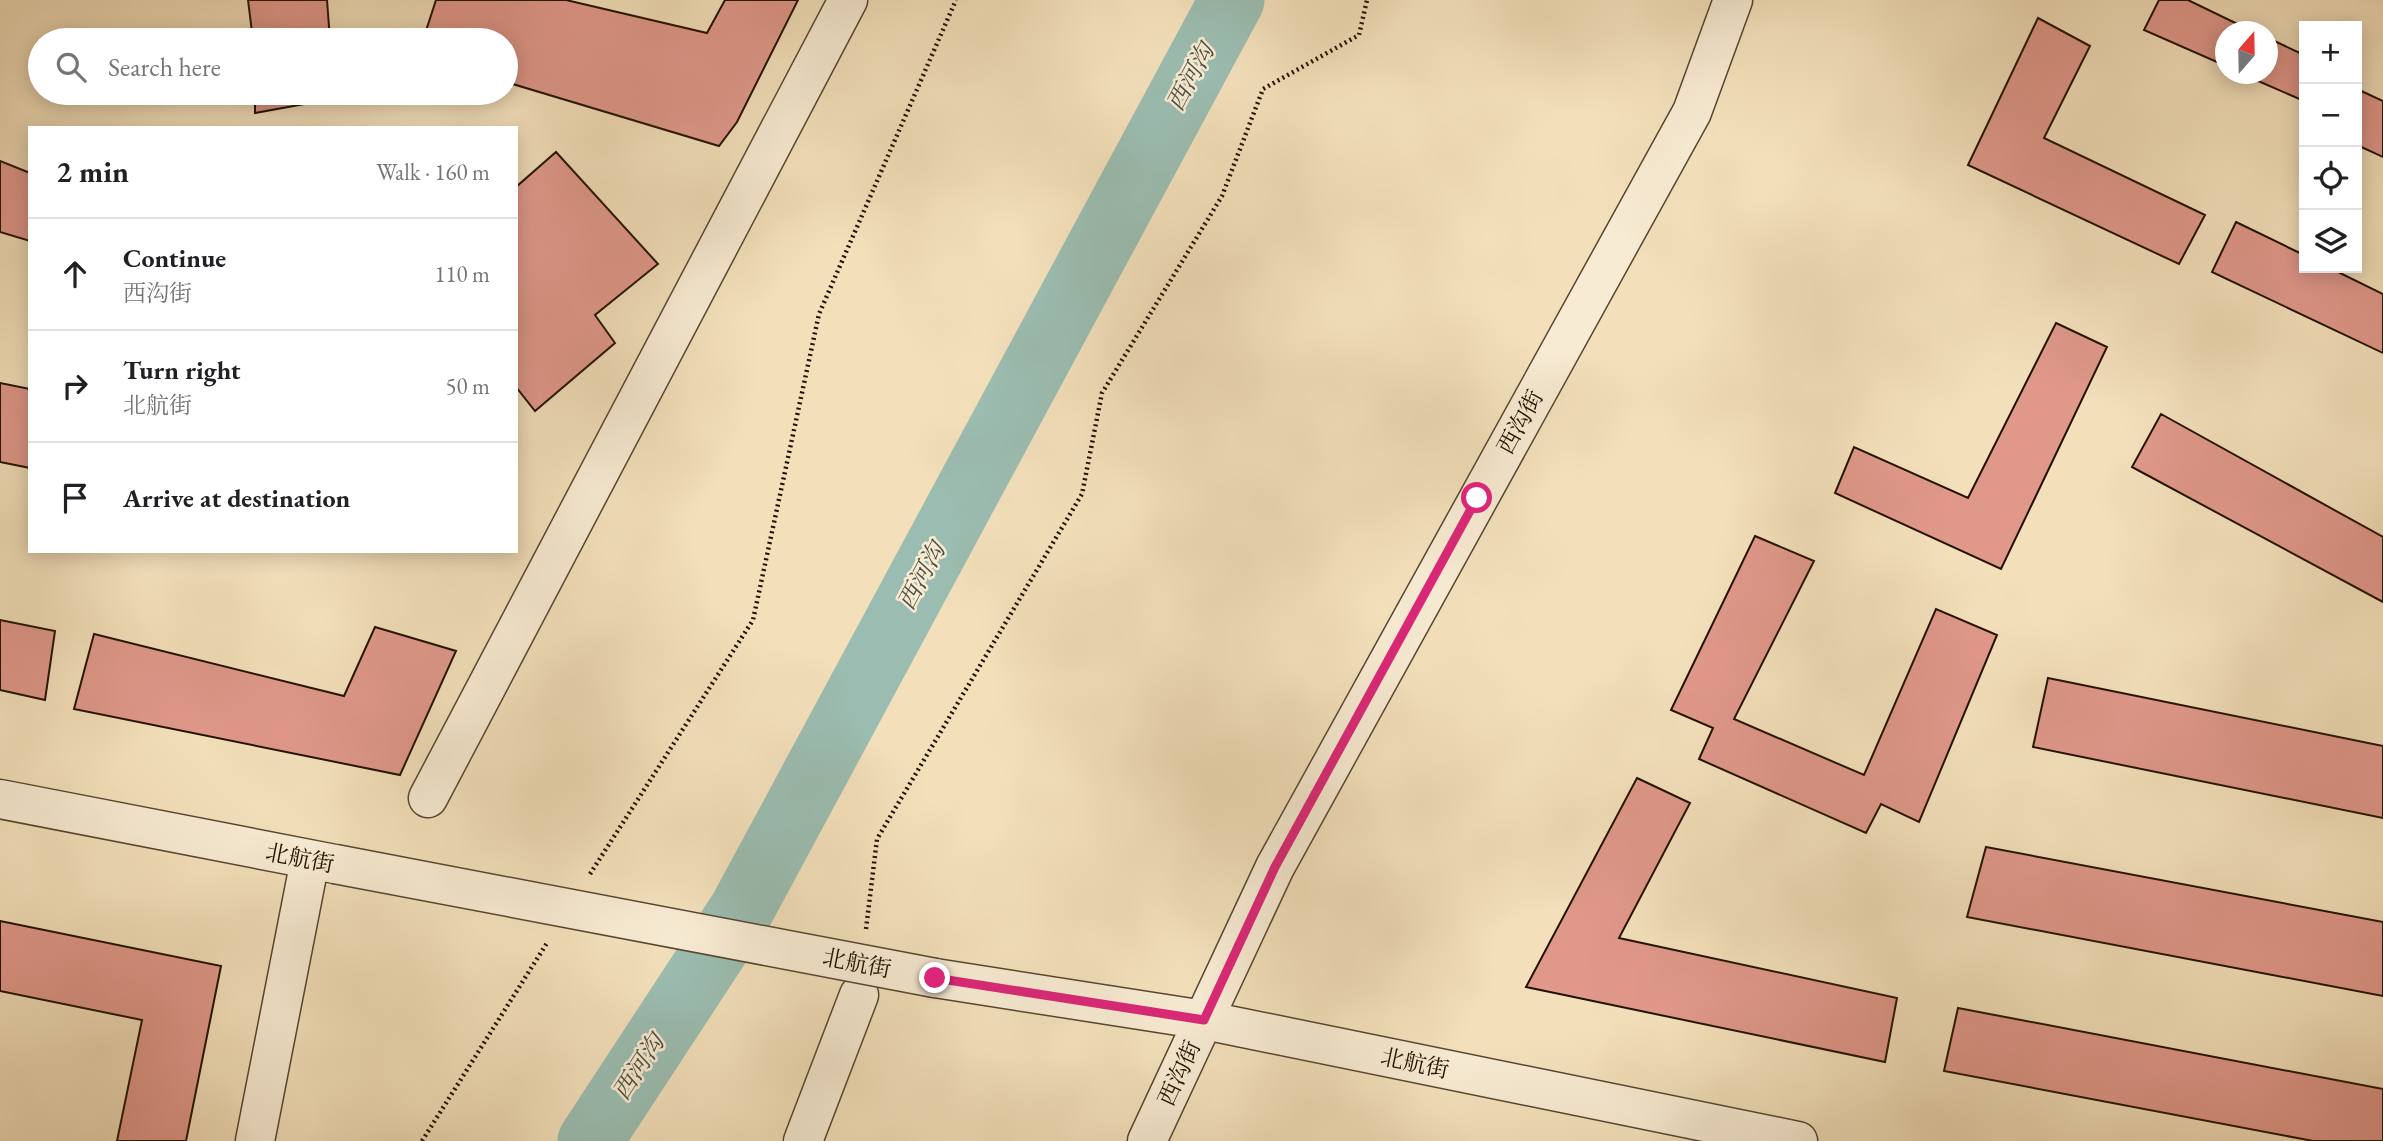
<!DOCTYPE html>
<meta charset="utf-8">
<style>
body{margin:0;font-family:"EB Garamond","Noto Serif SC",serif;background:#f6f6f6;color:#202124}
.controls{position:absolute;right:21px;top:21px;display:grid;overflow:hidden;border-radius:0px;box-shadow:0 4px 18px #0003}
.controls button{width:63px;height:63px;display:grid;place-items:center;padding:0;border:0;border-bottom:2px solid #e0e0e0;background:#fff;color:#202124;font:35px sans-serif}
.compass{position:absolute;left:2215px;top:21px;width:63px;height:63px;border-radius:50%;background:#fff;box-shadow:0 4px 18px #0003;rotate:20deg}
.stop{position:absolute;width:21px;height:21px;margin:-16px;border:5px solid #db2777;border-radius:50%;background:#fff}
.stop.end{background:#db2777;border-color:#fff;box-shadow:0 2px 7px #0008}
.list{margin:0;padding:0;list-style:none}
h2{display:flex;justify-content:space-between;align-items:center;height:91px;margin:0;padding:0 28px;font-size:30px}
h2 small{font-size:23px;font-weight:400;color:#757577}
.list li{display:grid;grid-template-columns:46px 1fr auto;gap:21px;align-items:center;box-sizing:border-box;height:112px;padding:0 28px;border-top:2px solid #e0e0e0}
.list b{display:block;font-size:26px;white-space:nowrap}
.list p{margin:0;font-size:23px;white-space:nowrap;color:#757577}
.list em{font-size:23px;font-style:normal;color:#757577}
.icon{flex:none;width:38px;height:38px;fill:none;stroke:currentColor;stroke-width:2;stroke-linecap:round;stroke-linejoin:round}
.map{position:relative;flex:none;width:2383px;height:1141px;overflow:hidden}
.search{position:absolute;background:#fff;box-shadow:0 4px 18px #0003;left:28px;top:28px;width:490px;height:77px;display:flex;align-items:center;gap:18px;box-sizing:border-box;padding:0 24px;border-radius:38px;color:#757577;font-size:26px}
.panel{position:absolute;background:#fff;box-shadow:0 4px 18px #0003;left:28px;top:126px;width:490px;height:427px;border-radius:0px}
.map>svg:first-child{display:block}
</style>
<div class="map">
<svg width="2383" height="1141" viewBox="0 0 2383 1141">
<rect width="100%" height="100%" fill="#f3e0bb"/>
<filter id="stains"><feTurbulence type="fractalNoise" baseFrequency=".00286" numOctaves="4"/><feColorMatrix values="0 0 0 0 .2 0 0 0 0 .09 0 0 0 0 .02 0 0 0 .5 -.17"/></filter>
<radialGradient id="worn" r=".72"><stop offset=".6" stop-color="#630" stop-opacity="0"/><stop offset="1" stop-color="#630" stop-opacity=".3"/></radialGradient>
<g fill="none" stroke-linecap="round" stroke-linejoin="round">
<path stroke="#9bbdb1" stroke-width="65" d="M590,1141L742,909L1232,0"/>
</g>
<path fill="#e0988b" stroke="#221202" stroke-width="2" d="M248,0H327L330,40H253Z
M436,0H566L707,33L725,0H798L737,122L719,146L506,82V40H423Z
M2159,0H2188L2254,32H2226V66L2144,30Z
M2038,18L2090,46L2044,138L2205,215L2179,264L1968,165Z
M2268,38L2304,55V101L2242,74H2268Z
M2357,89L2383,101V157L2357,145Z
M255,93H328L327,100L255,113Z
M556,152L658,264L595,315L615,343L535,411L516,387V187Z
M0,161L30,173V241L0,232Z
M2236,222L2304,255V268H2330L2383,294V353L2212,272Z
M2056,323L2107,347L2001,569L1835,493L1854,447L1968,498Z
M0,383L30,389V468L0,462Z
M2161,414L2383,537V602L2132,467Z
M1755,536L1814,561L1734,719L1864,775L1936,609L1997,635L1919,822L1881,804L1866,833L1699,759L1713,728L1671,710Z
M0,620L55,631L45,700L0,690Z
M375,627L456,651L400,775L74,709L94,634L344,696Z
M2048,678L2383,746V818L2033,747Z
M1637,778L1690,803L1619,938L1897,998L1885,1062L1526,987Z
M1986,847L2383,922V996L1967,917Z
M0,921L221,966L186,1141H117L142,1020L0,991Z
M1958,1008L2383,1089V1141H2313L1944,1071Z"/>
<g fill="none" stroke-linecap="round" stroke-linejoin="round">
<g stroke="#564630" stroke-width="41">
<path id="minor" d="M428,798L848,0
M0,799L335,864
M935,978L1204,1020L1798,1141
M255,1141L310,860
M803,1141L859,995
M1147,1141L1275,867L1692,112L1733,0"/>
</g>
<path stroke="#221202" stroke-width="4.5" stroke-dasharray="2 3.5" stroke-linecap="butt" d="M590,874L753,620L819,314L956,0
M866,929L877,839L1082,494L1102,393L1222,196L1263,89L1359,35L1367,0
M422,1141L547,943"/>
<use href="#minor" stroke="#f7ebd3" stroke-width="38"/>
<g stroke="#564630" stroke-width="41" stroke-linecap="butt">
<path id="minor-bridge" d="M335,864L935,978"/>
</g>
<use href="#minor-bridge" stroke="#f7ebd3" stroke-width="38"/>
</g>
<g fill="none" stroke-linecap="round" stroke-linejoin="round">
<path stroke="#db2777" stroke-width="9" d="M935,978L1204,1020L1275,867L1477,498"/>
</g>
<g text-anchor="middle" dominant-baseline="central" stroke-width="5" stroke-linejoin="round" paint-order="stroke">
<g font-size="23" fill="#221202" stroke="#f7ebd3">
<text transform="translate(1520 422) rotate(-61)">西沟街</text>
<text transform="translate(300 858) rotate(11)">北航街</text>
<text transform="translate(857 963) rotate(11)">北航街</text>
<text transform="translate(1415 1063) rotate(12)">北航街</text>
<text transform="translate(1179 1073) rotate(-65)">西沟街</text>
</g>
<g font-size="24" font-style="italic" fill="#4c4e3f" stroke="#f7ebd3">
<text transform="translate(1190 77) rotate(-62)">西河沟</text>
<text transform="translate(921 576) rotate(-62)">西河沟</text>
<text transform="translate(638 1067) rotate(-57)">西河沟</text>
</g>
</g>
<rect width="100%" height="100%" filter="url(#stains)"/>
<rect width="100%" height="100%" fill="url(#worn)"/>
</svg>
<div class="controls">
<button>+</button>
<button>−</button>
<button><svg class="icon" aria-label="locate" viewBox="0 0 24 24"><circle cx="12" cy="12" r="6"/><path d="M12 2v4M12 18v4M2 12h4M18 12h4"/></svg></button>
<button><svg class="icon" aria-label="layers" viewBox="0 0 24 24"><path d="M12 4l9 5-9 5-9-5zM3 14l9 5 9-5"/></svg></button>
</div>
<svg class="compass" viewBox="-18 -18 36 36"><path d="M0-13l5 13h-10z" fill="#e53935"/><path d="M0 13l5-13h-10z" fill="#757577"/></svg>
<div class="stop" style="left:1477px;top:498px"></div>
<div class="stop end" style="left:935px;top:978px"></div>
<div class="search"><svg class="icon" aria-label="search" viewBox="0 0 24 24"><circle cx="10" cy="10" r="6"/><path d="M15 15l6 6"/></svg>Search here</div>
<section class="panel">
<h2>2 min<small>Walk · 160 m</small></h2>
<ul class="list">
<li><svg class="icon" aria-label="ahead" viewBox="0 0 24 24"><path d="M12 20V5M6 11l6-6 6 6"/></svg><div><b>Continue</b><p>西沟街</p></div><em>110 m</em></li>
<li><svg class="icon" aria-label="right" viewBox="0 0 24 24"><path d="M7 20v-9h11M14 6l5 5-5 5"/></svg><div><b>Turn right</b><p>北航街</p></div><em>50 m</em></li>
<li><svg class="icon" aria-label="arrive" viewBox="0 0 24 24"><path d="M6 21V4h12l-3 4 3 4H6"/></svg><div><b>Arrive at destination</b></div></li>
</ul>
</section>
</div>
